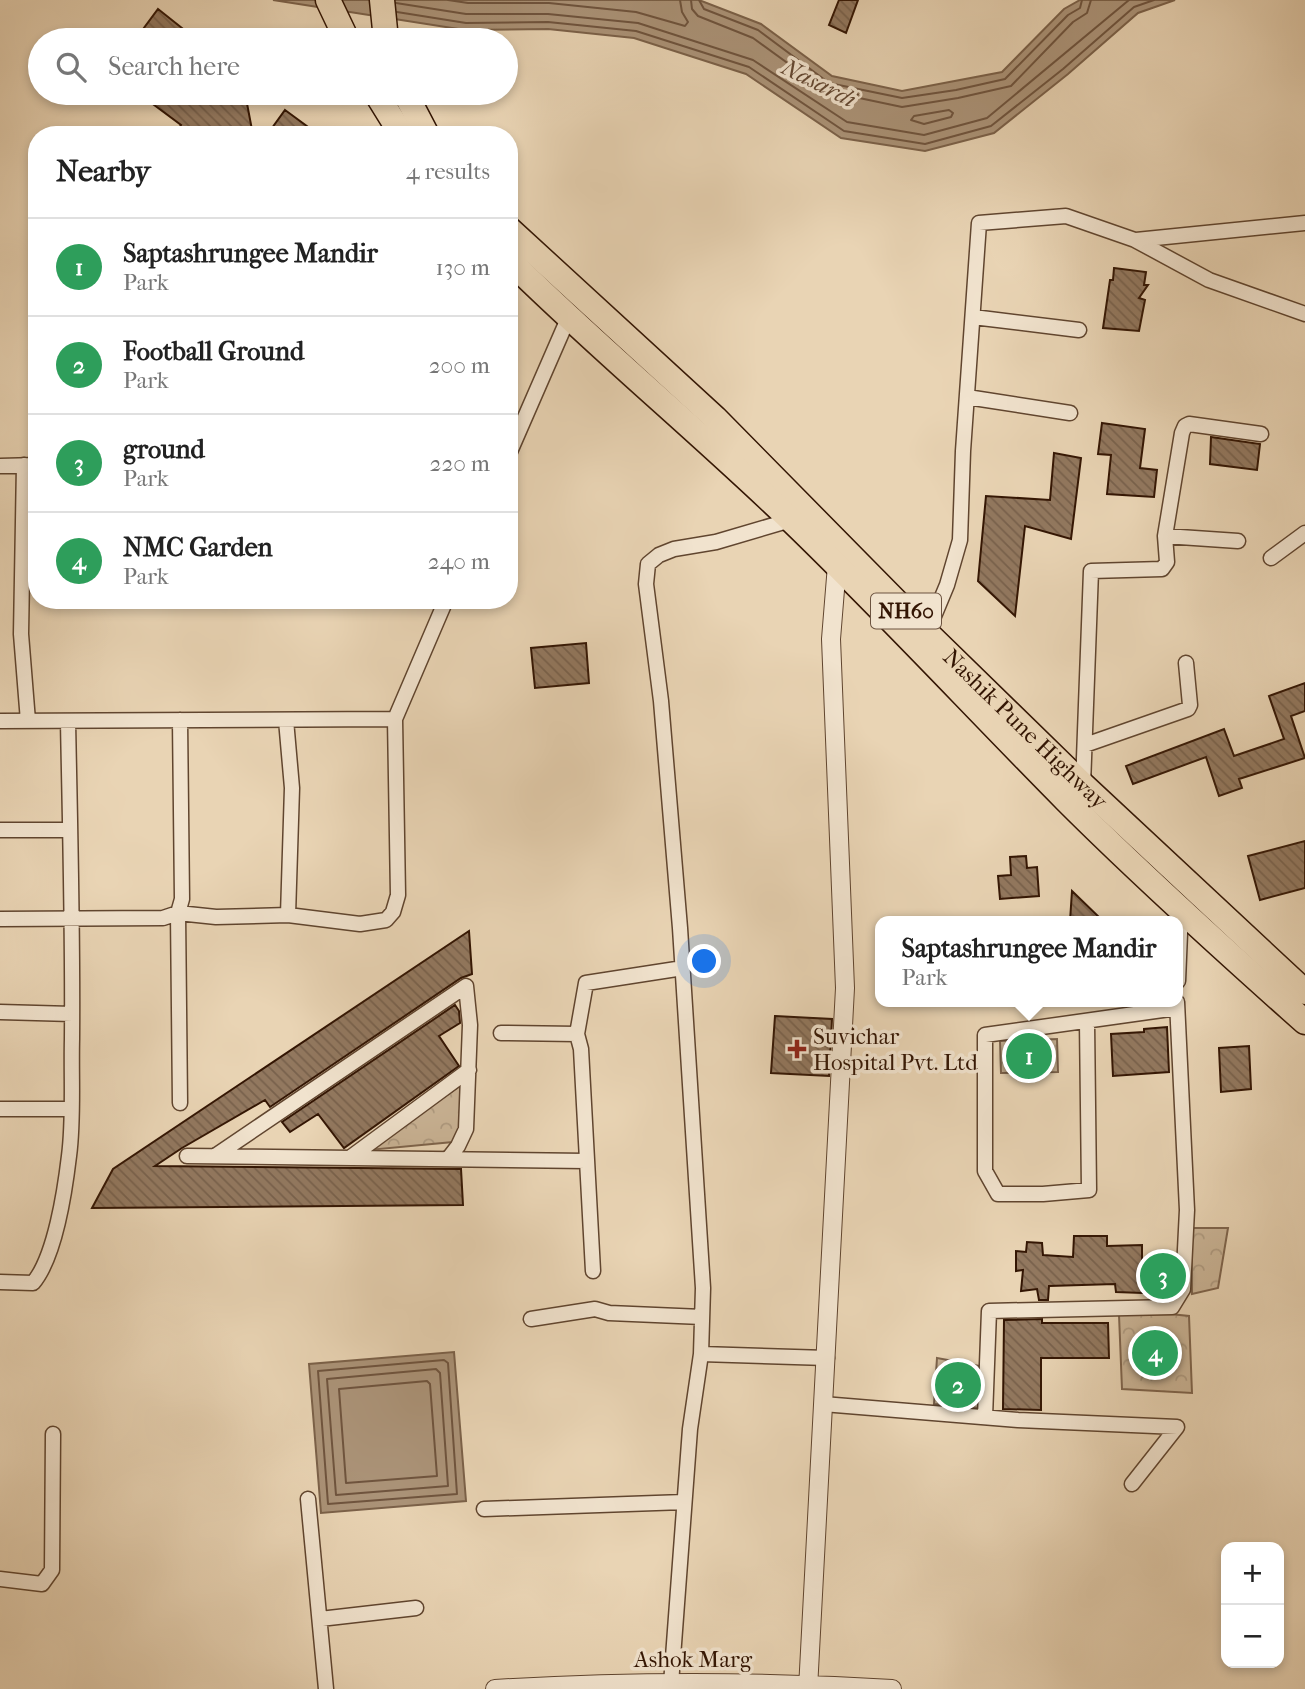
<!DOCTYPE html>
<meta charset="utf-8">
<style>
body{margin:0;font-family:"IM FELL French Canon",serif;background:#f6f6f6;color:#222}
.controls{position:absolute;right:21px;bottom:21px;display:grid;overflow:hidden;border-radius:14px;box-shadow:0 4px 10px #0003}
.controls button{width:63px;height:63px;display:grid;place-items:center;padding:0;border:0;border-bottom:2px solid #e0e0e0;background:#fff;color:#222;font:35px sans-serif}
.you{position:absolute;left:705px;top:962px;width:24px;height:24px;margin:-18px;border:5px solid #fff;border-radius:50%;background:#1a73e8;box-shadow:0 0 0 10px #1a73e833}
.badge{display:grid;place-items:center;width:46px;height:46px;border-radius:50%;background:#0f766e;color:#fff;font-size:23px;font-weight:700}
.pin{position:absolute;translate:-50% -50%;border:4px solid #fff;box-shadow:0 2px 7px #0006}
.popup{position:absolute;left:875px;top:916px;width:308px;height:91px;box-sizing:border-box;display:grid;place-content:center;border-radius:14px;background:#fff;filter:drop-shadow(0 2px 5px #0005);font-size:23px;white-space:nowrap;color:#767676}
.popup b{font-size:26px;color:#222}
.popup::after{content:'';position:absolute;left:50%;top:100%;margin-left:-14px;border:14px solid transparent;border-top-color:#fff}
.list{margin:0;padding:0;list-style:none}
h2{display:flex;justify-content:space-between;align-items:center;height:91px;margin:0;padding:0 28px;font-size:30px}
h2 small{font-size:23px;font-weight:400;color:#767676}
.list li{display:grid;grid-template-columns:46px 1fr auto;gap:21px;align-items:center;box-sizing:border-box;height:98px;padding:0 28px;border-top:2px solid #e0e0e0}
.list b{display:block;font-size:26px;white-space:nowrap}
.list p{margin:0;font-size:23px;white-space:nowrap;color:#767676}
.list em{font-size:23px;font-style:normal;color:#767676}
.icon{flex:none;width:38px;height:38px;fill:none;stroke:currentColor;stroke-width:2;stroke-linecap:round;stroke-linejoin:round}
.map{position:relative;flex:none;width:1305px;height:1689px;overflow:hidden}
.search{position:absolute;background:#fff;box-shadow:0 4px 10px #0003;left:28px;top:28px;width:490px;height:77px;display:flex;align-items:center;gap:18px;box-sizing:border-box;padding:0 24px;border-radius:38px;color:#767676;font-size:26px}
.panel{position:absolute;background:#fff;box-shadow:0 4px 10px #0003;left:28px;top:126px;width:490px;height:483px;border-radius:28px}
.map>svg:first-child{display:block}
</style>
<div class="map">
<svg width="1305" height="1689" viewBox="0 0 1305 1689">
<defs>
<pattern id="park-crowns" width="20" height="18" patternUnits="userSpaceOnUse" patternTransform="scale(1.75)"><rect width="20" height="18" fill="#cab496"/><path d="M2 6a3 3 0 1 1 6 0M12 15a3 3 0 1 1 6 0" fill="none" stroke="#ae9a80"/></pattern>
<pattern id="building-back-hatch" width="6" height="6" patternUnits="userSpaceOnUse" patternTransform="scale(1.75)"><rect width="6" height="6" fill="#92785f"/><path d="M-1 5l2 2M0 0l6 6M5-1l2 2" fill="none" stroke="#78614c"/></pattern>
</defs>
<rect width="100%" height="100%" fill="#e9d4b4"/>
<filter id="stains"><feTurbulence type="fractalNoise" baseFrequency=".00286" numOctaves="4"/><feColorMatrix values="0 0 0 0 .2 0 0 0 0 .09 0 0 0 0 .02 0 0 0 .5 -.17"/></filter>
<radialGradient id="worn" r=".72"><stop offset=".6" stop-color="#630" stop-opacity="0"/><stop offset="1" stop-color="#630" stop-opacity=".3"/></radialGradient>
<path fill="url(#park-crowns)" stroke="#7e644c" stroke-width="2" d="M1057,1039L1058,1072L1001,1073L1000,1041Z
M467,1081L460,1135L453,1142L369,1150Z
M1191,1228H1228L1218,1288L1192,1294Z
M1178,1262V1287L1168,1299L1150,1302L1148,1265Z
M1170,1314L1189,1316L1192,1393L1122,1389L1119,1315Z
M937,1358L980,1366V1408L934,1404Z"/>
<path fill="#ab9378" stroke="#7b6149" stroke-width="2" d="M273,0H699L761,24L832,76L902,91L1002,72L1064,9L1080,0H1175L1138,13L1068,74L994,133L925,151L841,138L746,74L634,38L548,29L465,30Z
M454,1352L466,1501L321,1513L309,1364Z"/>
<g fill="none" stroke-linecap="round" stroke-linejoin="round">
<path stroke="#6f543e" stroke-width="2" d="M448,0L468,3H549L636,12L685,26L688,22L682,12L680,0
M691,0L692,9L698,16L753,38L826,91L902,107L958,98L1011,86L1073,22L1087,13L1091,0
M699,0L704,9L758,30L829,83L902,98L956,90L1005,79L1068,15L1080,8L1082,0
M396,3L466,14H548L638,23L753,60L847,122L924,135L987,118L1129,0
M397,12L466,23L548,22L636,31L749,67L844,131L925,144L991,126L1063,69L1134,7L1154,0
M949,110L953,113L951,117L924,124L911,120L914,116Z
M444,1360L448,1363L457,1494L328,1504L318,1371Z
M436,1369L440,1373L448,1486L336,1495L327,1379Z
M427,1381L430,1384L437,1476L346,1483L339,1389Z"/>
</g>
<path fill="url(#building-back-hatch)" stroke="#331503" stroke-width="2" d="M839,0H858L846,33L829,25Z
M158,9L197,40H135Z
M138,93H192L197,97L220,93H245L253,135H174L181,125Z
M285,110L319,135H267Z
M1114,268L1146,272L1144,285H1148L1139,298L1145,300L1139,331L1103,328L1110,280H1113Z
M1102,423L1145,429L1140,468L1157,470L1154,497L1107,494L1111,455L1098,454Z
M1211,437L1260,444L1257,470L1210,464Z
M1054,453L1081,458L1071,539L1025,526L1015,616L978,581L986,496L1050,500Z
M586,643L589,683L535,688L531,648Z
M1305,683V711L1291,716L1305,758L1239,779L1242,788L1219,796L1206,757L1133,784L1126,766L1224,729L1234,756L1284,739L1269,696Z
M1305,841V888L1260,900L1248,856Z
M1026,856L1027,868L1037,867L1039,896L1000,899L998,876L1011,875L1010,857Z
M1072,891L1103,921H1070Z
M469,931L472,974L461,978L270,1107L265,1100L182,1148L155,1166L461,1169L463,1205L92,1208L113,1169Z
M455,1005L459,1011L460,1023L439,1036L459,1066L344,1148L318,1114L290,1132L282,1122Z
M775,1016L832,1019L829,1076L771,1073Z
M1167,1027L1169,1072L1113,1076L1111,1034L1144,1032V1029Z
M1249,1046L1251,1089L1221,1092L1219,1048Z
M1074,1236H1107V1246L1142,1245V1293L1116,1292L1115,1284L1049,1286L1048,1300H1039L1037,1289L1021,1291L1023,1270L1016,1271V1251L1026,1252L1027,1242L1042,1243L1043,1255L1073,1257Z
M1042,1319V1323H1108L1109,1358H1041V1410L1003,1409L1004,1320Z"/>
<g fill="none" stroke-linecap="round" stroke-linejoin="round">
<g stroke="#60452f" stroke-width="17">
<path id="minor" d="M1136,240L1305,223
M973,317L1079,330
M967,397L1070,413
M509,454L570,314
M24,465L21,634L28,721
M0,466L37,465
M794,519L716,542L674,549L659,555L648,564L646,584L661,701L680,928L703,1288L701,1354L827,1358
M1165,536L1238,541
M1271,558L1305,533
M927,633L947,585L960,540L963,451L979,223L1066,216L1135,240L1209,280L1305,314
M286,720L292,788L288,915
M0,721L395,719L446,600
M1085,745L1188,709L1190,705L1186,663
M1083,785L1091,571L1162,569L1167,562L1165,536L1182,433L1185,426L1189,424L1261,434
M0,830H70
M0,919L163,918L178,913L182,899L180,720
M1178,981L1181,909
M0,1012L72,1014
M1087,1022L1089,1190L1043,1194H998L985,1171V1035L1177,1008
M501,1033L577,1034
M180,1103L178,913L216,917L288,915L360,924L386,920L393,912L398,895L395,719
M0,1109H71
M187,1156L586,1161
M215,1156L466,986L470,1025L466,1129L458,1146L448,1159
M351,1157L469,1070
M593,1271L581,1049L577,1034L586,983L683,968
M0,1282L33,1283C55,1257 65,1190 69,1156C74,1118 71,1078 72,1039C73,933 70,827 68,721
M531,1319L595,1309L609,1313L702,1317
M823,1404L1018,1420L1177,1427L1132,1484
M985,1417L989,1311L1172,1307L1183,1289L1187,1210L1177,1002
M308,1499L326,1689
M484,1509L684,1502
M0,1579L42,1584L52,1570L53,1434
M320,1619L416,1608
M671,1684L690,1429L701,1354"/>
</g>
<g stroke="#60452f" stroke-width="20">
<path id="tertiary" d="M495,1689C626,1681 760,1681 892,1689
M808,1689L845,988L831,639L837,565"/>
</g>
<g stroke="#331503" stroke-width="27">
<g id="trunk">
<path d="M328,0L347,40"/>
<path d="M382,0L386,40"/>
<path d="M376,93L402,135"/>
<path d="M405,93L427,135"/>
<path id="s1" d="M509,229L715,418L927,633L1083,785L1305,992"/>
<path d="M509,260C601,351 701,433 794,523C887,613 975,708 1066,800C1143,877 1224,950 1305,1022"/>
</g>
</g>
<use href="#minor" stroke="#f1e3ce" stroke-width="14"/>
<use href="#tertiary" stroke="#f1e3ce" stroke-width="18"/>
<use href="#trunk" stroke="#e9d4b4" stroke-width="24"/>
</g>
<path fill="#8f2418" stroke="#f1e3ce" stroke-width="2.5" d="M793.5 1038.5h7v7h7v7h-7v7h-7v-7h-7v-7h7z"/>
<g text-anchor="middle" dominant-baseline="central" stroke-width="7" stroke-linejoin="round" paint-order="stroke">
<rect fill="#f1e3ce" stroke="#6c5340" stroke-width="2" x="871" y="593.5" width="70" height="35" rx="5"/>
<g font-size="21" font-weight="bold" fill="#331503">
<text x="906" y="611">NH60</text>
</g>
<g font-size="23" fill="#331503" stroke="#f1e3ce">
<text stroke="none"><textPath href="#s1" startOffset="719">Nashik Pune Highway</textPath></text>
<text x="693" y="1659">Ashok Marg</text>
</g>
<g font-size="23" fill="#331503" stroke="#f1e3ce" text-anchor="start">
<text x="813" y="1036">Suvichar<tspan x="813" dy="26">Hospital Pvt. Ltd</tspan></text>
</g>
<g font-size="24" font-style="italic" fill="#634732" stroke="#f1e3ce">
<text transform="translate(819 83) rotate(27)">Nasardi</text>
</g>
</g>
<rect width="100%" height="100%" filter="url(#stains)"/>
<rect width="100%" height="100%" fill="url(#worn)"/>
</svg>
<div class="controls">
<button>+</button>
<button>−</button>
</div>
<div class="you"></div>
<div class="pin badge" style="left:1029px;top:1056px;background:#2e9e5b">1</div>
<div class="popup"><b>Saptashrungee Mandir</b>Park</div>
<div class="pin badge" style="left:958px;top:1385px;background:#2e9e5b">2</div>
<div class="pin badge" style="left:1163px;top:1276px;background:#2e9e5b">3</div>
<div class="pin badge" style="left:1155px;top:1353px;background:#2e9e5b">4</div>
<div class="search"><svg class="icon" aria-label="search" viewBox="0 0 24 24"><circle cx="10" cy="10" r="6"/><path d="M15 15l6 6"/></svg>Search here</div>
<section class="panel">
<h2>Nearby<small>4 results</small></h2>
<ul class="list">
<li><span class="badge" style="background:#2e9e5b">1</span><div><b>Saptashrungee Mandir</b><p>Park</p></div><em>130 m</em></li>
<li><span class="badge" style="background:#2e9e5b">2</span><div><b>Football Ground</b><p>Park</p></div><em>200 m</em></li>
<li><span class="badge" style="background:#2e9e5b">3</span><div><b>ground</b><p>Park</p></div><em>220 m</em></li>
<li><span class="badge" style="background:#2e9e5b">4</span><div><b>NMC Garden</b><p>Park</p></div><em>240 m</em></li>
</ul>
</section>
</div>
